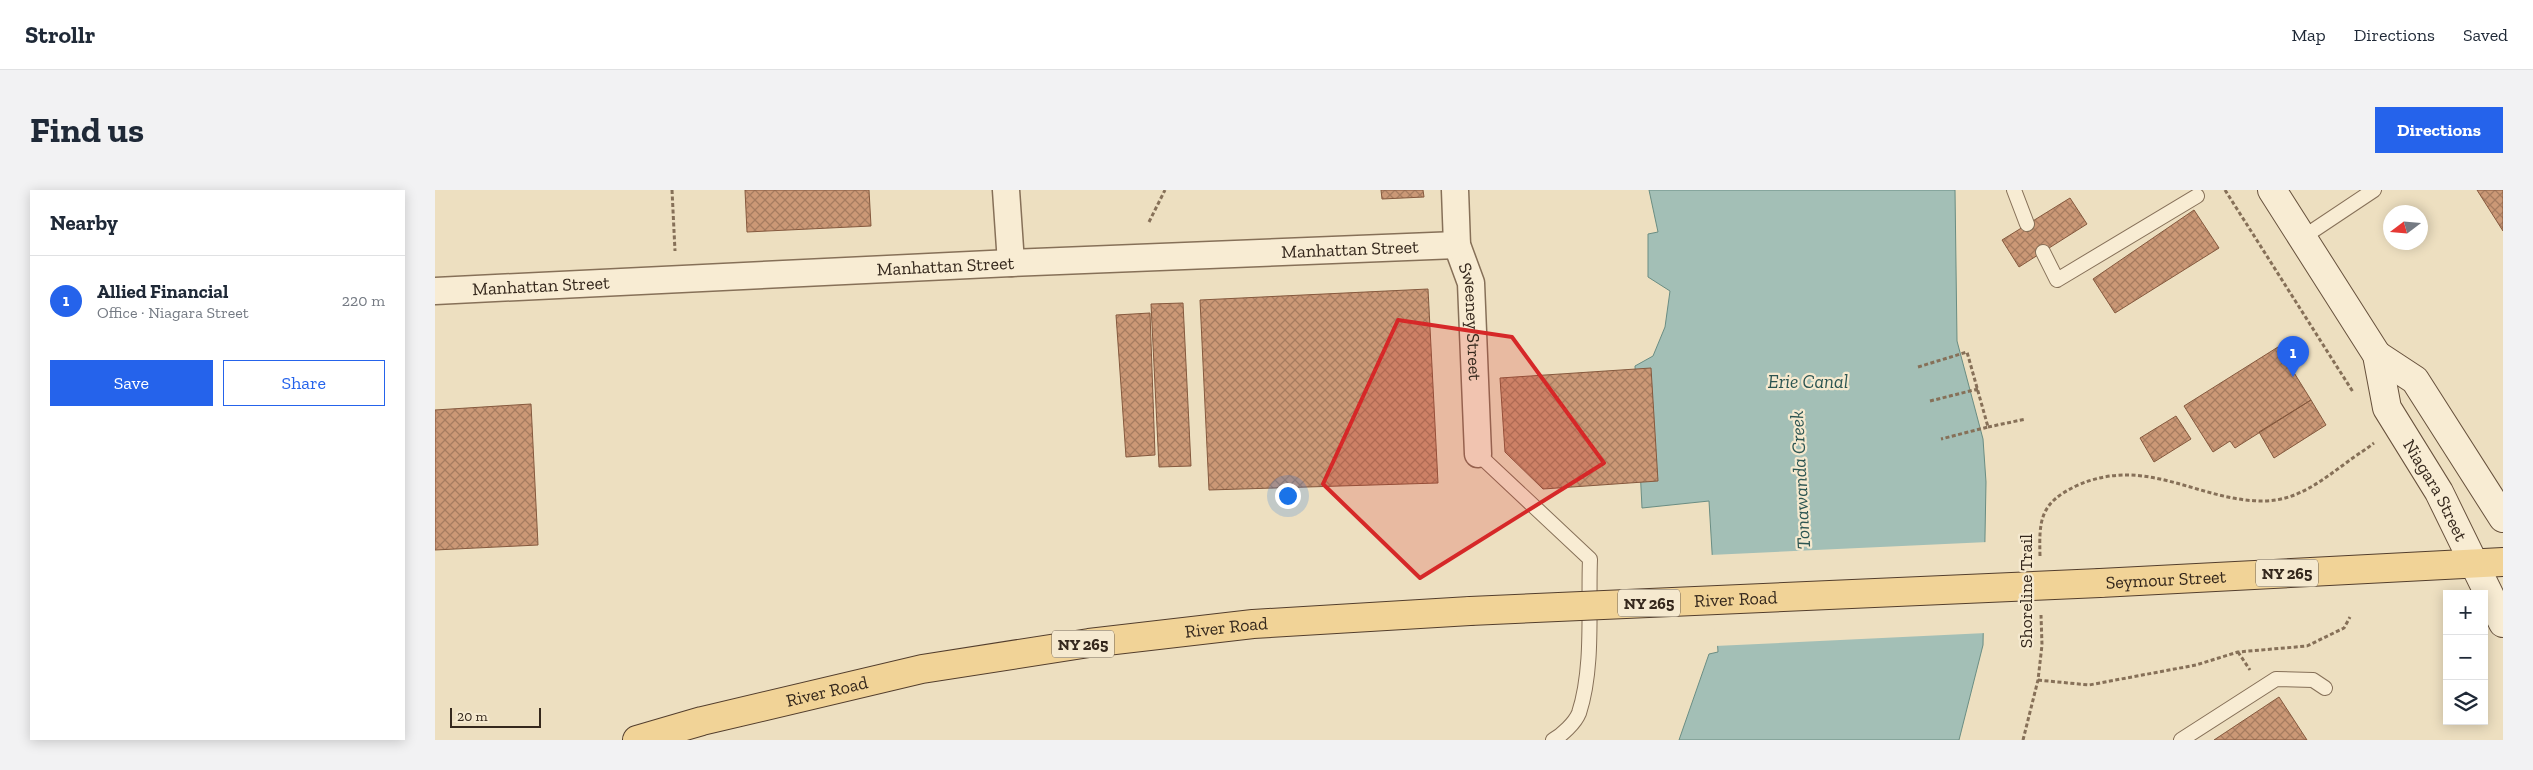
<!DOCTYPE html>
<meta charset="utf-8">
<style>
body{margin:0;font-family:"Zilla Slab",serif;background:#f2f2f3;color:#1f2937}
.controls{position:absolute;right:15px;bottom:15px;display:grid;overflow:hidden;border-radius:0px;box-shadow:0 2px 12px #0003}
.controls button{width:45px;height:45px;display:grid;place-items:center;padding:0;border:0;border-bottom:1px solid #e0e1e3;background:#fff;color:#1f2937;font:25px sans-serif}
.compass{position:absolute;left:1948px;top:15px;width:45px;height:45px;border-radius:50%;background:#fff;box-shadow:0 2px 12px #0003;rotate:254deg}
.scale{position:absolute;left:15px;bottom:12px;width:91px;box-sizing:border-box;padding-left:5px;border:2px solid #35281d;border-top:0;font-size:14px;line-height:18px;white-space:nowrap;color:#35281d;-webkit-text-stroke:4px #f5e9cf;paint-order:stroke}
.you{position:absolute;left:852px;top:305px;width:18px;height:18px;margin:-12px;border:4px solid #fff;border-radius:50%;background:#1a73e8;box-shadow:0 0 0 8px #1a73e833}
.badge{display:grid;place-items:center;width:32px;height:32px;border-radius:50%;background:#2563eb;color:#fff;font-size:16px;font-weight:700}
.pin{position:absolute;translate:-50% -41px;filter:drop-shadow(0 1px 2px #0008)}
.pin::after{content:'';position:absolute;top:26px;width:18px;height:15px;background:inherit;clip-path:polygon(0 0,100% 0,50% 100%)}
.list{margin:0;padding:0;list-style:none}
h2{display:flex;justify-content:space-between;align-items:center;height:65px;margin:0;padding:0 20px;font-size:21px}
h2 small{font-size:16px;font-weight:400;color:#747a83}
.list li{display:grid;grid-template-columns:32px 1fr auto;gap:15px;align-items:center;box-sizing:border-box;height:90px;padding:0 20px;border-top:1px solid #e0e1e3}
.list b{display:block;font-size:19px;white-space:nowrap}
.list p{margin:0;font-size:16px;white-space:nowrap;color:#747a83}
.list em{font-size:16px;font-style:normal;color:#747a83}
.actions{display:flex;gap:10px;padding:15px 20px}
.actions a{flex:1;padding:11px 0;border:1px solid #2563eb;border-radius:0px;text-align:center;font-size:18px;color:#2563eb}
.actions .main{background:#2563eb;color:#fff}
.icon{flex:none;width:28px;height:28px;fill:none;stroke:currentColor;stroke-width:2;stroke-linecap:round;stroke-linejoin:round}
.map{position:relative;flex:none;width:2068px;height:550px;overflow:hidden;border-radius:0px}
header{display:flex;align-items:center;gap:30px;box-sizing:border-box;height:70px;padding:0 25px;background:#fff;border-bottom:1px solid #e0e1e3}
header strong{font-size:24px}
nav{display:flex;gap:28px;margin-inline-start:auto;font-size:18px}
.intro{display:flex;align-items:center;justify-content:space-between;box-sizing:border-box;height:120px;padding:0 30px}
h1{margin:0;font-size:35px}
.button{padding:12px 22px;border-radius:0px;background:#2563eb;color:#fff;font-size:18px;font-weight:700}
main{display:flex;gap:30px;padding:0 30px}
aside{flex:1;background:#fff;border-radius:0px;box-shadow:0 2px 12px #0003}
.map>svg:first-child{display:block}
</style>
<header>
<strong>Strollr</strong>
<nav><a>Map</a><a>Directions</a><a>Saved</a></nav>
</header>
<div class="intro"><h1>Find us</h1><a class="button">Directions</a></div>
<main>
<aside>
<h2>Nearby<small></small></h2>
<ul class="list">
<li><span class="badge">1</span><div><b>Allied Financial</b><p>Office · Niagara Street</p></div><em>220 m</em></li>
</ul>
<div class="actions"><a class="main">Save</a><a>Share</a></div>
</aside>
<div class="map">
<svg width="2068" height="550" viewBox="0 0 2068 550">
<defs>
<pattern id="building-cross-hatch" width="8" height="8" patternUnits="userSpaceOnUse" patternTransform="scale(1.25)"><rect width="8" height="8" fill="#cb9876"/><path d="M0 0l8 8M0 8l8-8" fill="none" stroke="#a67c60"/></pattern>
</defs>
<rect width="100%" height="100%" fill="#eddfc0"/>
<path fill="#a3bfb6" stroke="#6a8d83" d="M1214,0H1520L1522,151L1548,249L1551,292L1548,455L1524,550H1244L1274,464L1283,462L1274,311L1207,318L1200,176L1218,166L1230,137L1235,101L1213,87V44L1223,42Z"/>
<path fill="#eddfc0" d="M1553,352L1551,443L1280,456L1275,365Z"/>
<path fill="url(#building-cross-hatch)" stroke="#85593e" d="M310,0H434L436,36L312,42Z
M946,0H988L989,7L947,9Z
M2042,0H2068V41Z
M1635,8L1652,34L1584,77L1567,50Z
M1759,20L1784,58L1680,123L1658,89Z
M993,99L1003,293L774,300L765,110Z
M748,113L756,276L724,277L716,114Z
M715,123L720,265L691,267L681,125Z
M1843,157L1876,210L1800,258L1795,251L1778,262L1749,216Z
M1216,178L1223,291L1108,299L1070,262L1065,188Z
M1876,210L1891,235L1839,268L1824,242Z
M96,214L103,355L0,360V220Z
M1741,226L1756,249L1719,272L1705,248Z
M1844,507L1872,550H1779Z"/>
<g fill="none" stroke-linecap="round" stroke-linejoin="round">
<g stroke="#867058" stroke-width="16">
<path id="service" d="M1579,0L1592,34
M1867,48L1939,0
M1608,62L1622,90L1762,6
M1043,264L1155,369C1153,417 1159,477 1144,523C1140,533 1127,545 1118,550
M1746,550L1841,489L1878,490L1890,498"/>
</g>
<g stroke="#867058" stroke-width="29">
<g id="minor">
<path d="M571,0L576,73"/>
<path id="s1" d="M1020,0L1022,55L1036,93L1043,264"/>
<path id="s2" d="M0,101L576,73L1022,55"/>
</g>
</g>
<g stroke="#67513c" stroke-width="30">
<g id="secondary">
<path id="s3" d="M1837,0L1942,165L1952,218L2004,302L2068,433"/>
<path d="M1942,165L1980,190L2068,328"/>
</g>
</g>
<g stroke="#533e2d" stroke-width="30">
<g id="primary">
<path id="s4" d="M1665,393L2068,372"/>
<path id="s5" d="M202,550L267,531L487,479L654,453L818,434L1035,421"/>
</g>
</g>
<path stroke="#867058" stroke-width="3" stroke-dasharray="4 2.5" stroke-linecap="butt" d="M237,0L240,61
M1790,0L1918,202
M714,32L730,0
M1483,177L1532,162L1553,237L1506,249
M1495,211L1543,199
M1553,237L1591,229
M1605,366C1604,330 1605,313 1641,296C1711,264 1764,312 1830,311C1863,310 1886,291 1911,273C1920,266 1930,260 1939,253
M1803,462L1815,480
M1603,490L1654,495L1761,475L1803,462L1872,456L1909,438L1915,427
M1588,550L1603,490L1607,455L1606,425"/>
<use href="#service" stroke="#f8ecd3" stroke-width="14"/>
<use href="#minor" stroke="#f8ecd3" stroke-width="26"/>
<use href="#secondary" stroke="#f8ecd3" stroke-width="28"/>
<use href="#primary" stroke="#f1d397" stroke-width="28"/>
<g stroke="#533e2d" stroke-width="30" stroke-linecap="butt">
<g id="primary-bridge">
<path id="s6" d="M1035,421L1665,393"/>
</g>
</g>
<use href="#primary-bridge" stroke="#f1d397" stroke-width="28"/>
</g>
<path fill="#d62828" fill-opacity="0.2" stroke="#d62828" stroke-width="4" stroke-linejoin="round" d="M963,130L1077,147L1169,273L985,388L888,294Z"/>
<g text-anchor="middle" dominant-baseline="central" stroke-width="4.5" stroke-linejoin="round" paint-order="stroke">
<g fill="#f5e9cf" stroke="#6f6252" stroke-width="1">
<rect x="1821" y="369.5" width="62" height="27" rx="4"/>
<rect x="1183" y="399.5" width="62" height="27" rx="4"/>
<rect x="617" y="440.5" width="62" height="27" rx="4"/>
</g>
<g font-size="16" font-weight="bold" fill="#35281d">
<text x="1852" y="383">NY 265</text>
<text x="1214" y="413">NY 265</text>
<text x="648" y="454">NY 265</text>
</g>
<g font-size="18" fill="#35281d" stroke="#f5e9cf">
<text stroke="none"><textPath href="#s2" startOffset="916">Manhattan Street</textPath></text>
<text stroke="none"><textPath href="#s2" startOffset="511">Manhattan Street</textPath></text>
<text stroke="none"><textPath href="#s2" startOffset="106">Manhattan Street</textPath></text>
<text stroke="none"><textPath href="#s1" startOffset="134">Sweeney Street</textPath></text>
<text stroke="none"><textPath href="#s3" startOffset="345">Niagara Street</textPath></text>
<text stroke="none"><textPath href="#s4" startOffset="66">Seymour Street</textPath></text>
<text transform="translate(1591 401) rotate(-90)">Shoreline Trail</text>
<text stroke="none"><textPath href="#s6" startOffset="266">River Road</textPath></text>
<text stroke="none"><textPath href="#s5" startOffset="601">River Road</textPath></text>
<text stroke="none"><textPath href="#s5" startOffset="196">River Road</textPath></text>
</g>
<g font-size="19" font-style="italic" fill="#2c5552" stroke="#f5e9cf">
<text x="1373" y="191">Erie Canal</text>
<text transform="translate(1365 290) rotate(-93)">Tonawanda Creek</text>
</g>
</g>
</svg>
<div class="controls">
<button>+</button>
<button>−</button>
<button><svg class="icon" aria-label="layers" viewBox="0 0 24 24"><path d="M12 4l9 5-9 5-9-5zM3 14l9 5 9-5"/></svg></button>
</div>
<svg class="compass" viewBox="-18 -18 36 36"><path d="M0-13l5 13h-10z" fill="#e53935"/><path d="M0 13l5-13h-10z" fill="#747a83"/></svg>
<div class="scale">20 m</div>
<div class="you"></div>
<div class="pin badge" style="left:1858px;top:187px">1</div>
</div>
</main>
